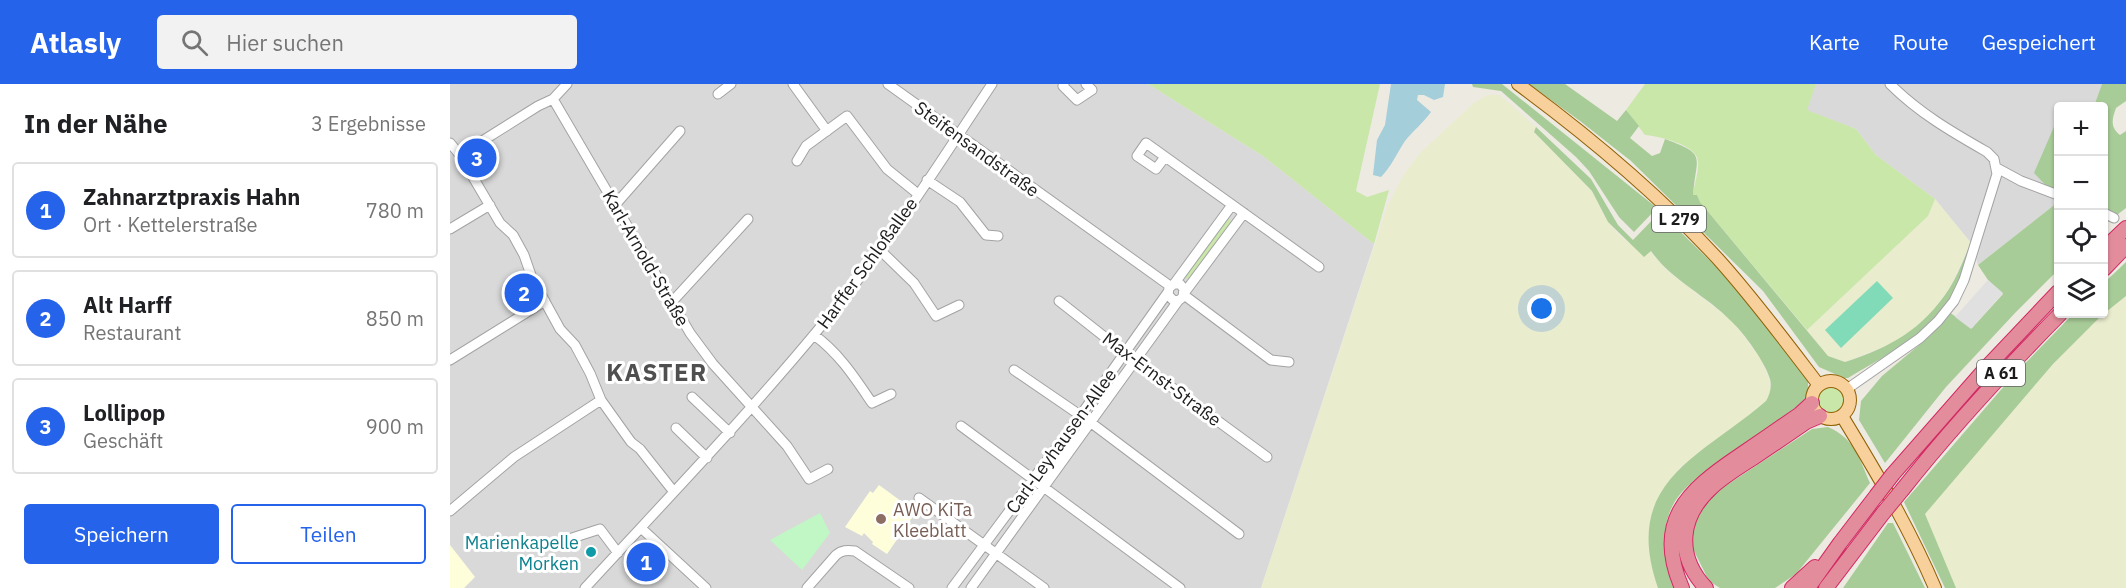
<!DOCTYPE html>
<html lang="de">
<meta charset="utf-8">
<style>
body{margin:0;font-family:"IBM Plex Sans",sans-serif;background:#f2f2f2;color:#202124}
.controls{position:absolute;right:18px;top:18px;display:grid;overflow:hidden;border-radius:6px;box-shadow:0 2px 4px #0004}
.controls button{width:54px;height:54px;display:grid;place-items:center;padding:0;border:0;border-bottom:2px solid #e0e0e0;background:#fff;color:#202124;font:30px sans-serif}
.you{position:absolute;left:1092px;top:225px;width:21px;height:21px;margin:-15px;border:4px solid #fff;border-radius:50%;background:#1a73e8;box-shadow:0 0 0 9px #1a73e833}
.badge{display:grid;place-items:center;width:39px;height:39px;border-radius:50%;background:#2563eb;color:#fff;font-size:20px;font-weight:700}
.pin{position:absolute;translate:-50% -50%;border:3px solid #fff;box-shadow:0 2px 6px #0006}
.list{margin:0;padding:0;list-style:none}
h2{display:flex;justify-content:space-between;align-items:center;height:78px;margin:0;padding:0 24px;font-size:26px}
h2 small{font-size:20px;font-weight:400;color:#757577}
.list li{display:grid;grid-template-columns:39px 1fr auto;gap:18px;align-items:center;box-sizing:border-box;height:96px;margin:0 12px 12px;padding:0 12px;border:2px solid #e0e0e0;border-radius:6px}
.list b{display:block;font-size:22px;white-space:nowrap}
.list p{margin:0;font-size:20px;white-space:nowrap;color:#757577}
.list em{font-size:20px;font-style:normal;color:#757577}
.actions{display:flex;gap:12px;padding:18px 24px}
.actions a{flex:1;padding:14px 0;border:2px solid #2563eb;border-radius:6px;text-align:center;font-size:21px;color:#2563eb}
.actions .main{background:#2563eb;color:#fff}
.icon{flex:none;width:33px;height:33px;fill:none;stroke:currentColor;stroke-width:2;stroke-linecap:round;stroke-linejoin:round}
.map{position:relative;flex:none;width:1676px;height:504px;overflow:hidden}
header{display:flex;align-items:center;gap:36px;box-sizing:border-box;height:84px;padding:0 30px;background:#2563eb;color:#fff}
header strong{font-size:28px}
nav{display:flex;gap:33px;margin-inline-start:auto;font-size:21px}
.search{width:420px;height:54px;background:#f2f2f2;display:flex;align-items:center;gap:15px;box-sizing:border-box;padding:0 21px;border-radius:6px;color:#757577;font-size:22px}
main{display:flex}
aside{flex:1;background:#fff}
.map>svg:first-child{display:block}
</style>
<header>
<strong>Atlasly</strong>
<div class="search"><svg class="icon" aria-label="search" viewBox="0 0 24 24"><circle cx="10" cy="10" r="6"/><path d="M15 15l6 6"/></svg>Hier suchen</div>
<nav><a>Karte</a><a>Route</a><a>Gespeichert</a></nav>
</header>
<main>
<aside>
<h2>In der Nähe<small>3 Ergebnisse</small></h2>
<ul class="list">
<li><span class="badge">1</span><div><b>Zahnarztpraxis Hahn</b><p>Ort · Kettelerstraße</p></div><em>780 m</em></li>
<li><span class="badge">2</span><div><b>Alt Harff</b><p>Restaurant</p></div><em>850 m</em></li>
<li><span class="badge">3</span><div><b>Lollipop</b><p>Geschäft</p></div><em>900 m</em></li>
</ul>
<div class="actions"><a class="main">Speichern</a><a>Teilen</a></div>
</aside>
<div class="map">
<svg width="1676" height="504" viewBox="0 0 1676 504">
<rect width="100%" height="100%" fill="#edeae2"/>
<path fill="#dad9d9" d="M0,0H698L813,72L924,160L811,504H0Z
M1366,0H1652L1644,22H1608V39L1606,38L1608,118L1528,181L1521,159L1485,115L1426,71L1406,45L1356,26Z"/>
<path fill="#fefedb" d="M429,401L466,428L437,470L422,460L423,458L414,449L412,452L395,443L420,407L423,409Z
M0,461L25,493L14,504H0Z"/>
<path fill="#eaecce" d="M1038,11H1050L1086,43L1084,48L1142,107L1158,138L1168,150L1180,160L1200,167L1216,186L1282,237L1310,274L1319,294L1321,307L1316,317L1300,331L1229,384L1203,486L1208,504H811L938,121L953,92L970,69L1025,18Z
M1485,115L1521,159L1500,203L1482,228L1449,257L1395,278L1378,272L1357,246L1478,132Z
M1676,212V504H1506L1474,430L1603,280L1651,232Z"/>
<path fill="#c8e7a9" d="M698,0H930L906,107L917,113L939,106L924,160L813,72Z
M1195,0H1366L1357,26L1406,45L1426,71L1485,115L1478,132L1357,246L1250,118L1247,111H1243C1244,100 1249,89 1248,77C1247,61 1209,52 1195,51L1176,26Z
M776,133H779L781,138L741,195H738L734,193Z
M1364 315a17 17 0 1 1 34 0a17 17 0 1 1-34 0Z"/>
<path fill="#a8cc98" d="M1022,0H1052L1207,124L1184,148L1169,133L1139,87L1126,73L1051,7L1023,3Z
M1079,0H1115L1167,37L1176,26L1189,42L1180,54L1202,72L1210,69L1215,55C1258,71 1246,71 1243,111H1247L1250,118L1378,272L1395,278C1441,263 1472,246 1499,205C1508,191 1514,174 1521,159V165C1515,182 1509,200 1500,216C1480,250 1431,274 1398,294H1394L1369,283L1313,207L1181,77L1130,37Z
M1652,0H1676V17L1666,24C1662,35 1660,43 1670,51L1676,47V124L1654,141V22H1644Z
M1606,38L1608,39V114L1584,89Z
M1086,43L1141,95L1168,141L1183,156L1210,128L1290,206L1358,296V307L1355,317C1332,333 1309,350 1287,366C1268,379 1248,391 1232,408C1209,433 1211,475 1225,504H1208C1171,397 1250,374 1316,317C1320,310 1322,303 1320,295C1315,278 1294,249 1281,237C1256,211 1222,197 1201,167L1194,173L1158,138L1142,107L1084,48Z
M1608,118V186L1565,229L1496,303L1435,379L1409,336L1411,317L1432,292L1480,252L1499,228L1522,244L1553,210L1538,196L1528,181Z
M1676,178V212L1651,232L1603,280L1475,430L1506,504H1495L1454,418L1562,293L1623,230H1654V199Z
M1378,343C1405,355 1409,374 1420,399L1346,490L1325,504H1270L1259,497L1243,465L1242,447L1251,425L1266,408L1362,345Z
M1438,439H1443L1475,504H1393Z"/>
<path fill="#c0f7c4" d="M370,429L380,449L352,486L320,456Z"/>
<path fill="#82dbb8" d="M1427,197L1443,214L1391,264L1375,246Z"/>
<path fill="#e0e0e0" d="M1538,196L1553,209L1521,245L1505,233Z"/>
<path fill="#a4ceda" d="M941,0H995L993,13L984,16L974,11H968L967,16L981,28C973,39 963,47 955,57C947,69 941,83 931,93L923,91L927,56L935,41Z"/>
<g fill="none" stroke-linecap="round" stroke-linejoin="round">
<g stroke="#a3a3a3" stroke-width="11">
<path id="minor" d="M343,0L377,47
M438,0L720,202
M614,0L613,2L627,16L642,6L636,0
M268,10L281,0
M103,15L240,249L263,280L337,362L359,395L378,385
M0,59L10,71L50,139L63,151L74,171L82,194L110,245L125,261L140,289L151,316L181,358L190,365L224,408
M10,71L88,22L103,15L117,0
M715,73L706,85L687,72L696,59L869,183
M347,77L356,62L397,32L437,85L468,110
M1547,84L1571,97L1608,111
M477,96L510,118L536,151L548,152
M165,121L230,47
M1654,129L1664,134
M0,145L40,121
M430,166L464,199L486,232L509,221
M724,200L782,121
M735,208L794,129
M734,211L821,276L839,278
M609,217L675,269L817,373
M221,219L298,135
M364,251C389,269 405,294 422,319L441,310
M0,276L95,217
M564,286L640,338L789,450
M1397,305L1470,254L1488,237L1504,217L1514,196L1547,90L1544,75L1537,68C1502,48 1469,29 1440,0
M242,313L280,349
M511,342L730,504
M226,344L257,374
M469,414L594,504
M0,427L64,373L151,316
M191,444L256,504
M122,454L150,445L168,469
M135,504C215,417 297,332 372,241C435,166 488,81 542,0
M357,504L386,471C392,466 397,466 405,467L459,504
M502,504L630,332L718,208
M521,504L728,217L733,213L734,205L730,200H724L719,204L718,211L723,216L728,217"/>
</g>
<g stroke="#906105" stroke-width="14">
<path id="major" d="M1068,0C1140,53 1208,110 1268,175C1304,215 1336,258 1368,300
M1362 316a19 19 0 1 1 38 0a19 19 0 1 1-38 0Z
M1392,332C1426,388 1459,443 1485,504"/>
</g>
<g stroke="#d22964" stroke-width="16">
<path id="highway" d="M1654,165L1676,144
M1654,185L1676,162
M1443,390L1536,284L1608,208
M1453,405C1502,343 1555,286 1610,230
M1232,504C1203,438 1237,407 1289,372C1309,358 1330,344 1350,330L1362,319
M1256,504C1226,472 1229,433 1262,403C1274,392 1289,383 1303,374C1321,362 1339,350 1356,338L1370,332
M1342,504L1365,483
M1358,504L1390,459L1426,412
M1376,504L1434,428"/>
</g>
<use href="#minor" stroke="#fff" stroke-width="9"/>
<use href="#major" stroke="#f8d09c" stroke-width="12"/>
<use href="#highway" stroke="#e38c9c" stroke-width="14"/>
<g stroke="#d22964" stroke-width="16" stroke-linecap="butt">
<path id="highway-bridge" d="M1426,412L1443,390
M1434,428L1453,405"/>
</g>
<use href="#highway-bridge" stroke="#e38c9c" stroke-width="14"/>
</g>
<circle fill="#8d6e63" stroke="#fff" stroke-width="2" cx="431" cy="435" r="6"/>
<circle fill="#0f9aa8" stroke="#fff" stroke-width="2" cx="141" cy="468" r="6"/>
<g text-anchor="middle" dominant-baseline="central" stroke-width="6" stroke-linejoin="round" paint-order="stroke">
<g fill="#fff" stroke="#606060" stroke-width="1.5">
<rect x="1202" y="122" width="54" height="26" rx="4.5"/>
<rect x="1527" y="276" width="48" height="26" rx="4.5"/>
</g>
<g font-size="16" font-weight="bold" fill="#1c1c1c">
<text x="1229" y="135">L 279</text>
<text x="1551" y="289">A 61</text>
</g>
<g font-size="18" fill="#1c1c1c" stroke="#fff">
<text transform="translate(527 65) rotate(36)">Steifensandstraße</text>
<text transform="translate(196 174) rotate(60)">Karl-Arnold-Straße</text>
<text transform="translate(417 179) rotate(-54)">Harffer Schloßallee</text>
<text transform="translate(712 295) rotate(37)">Max-Ernst-Straße</text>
<text transform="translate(611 357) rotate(-54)">Carl-Leyhausen-Allee</text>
</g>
<g font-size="18" fill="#785e54" stroke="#fff" text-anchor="start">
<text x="443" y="425">AWO KiTa<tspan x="443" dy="21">Kleeblatt</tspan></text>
</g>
<g font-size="18" fill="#0d838f" stroke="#fff" text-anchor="end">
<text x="129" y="458">Marienkapelle<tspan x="129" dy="21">Morken</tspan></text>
</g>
<g font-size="24" font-weight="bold" letter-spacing="1.5" fill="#4f4f4f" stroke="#fff">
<text x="207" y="288">KASTER</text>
</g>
</g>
</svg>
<div class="controls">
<button>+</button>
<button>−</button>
<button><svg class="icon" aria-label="locate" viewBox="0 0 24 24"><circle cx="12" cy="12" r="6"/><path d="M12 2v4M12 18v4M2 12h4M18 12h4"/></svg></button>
<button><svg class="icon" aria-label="layers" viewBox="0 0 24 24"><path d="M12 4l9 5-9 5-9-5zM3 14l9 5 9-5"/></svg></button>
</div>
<div class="you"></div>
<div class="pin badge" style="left:196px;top:478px">1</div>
<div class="pin badge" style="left:74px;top:209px">2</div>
<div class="pin badge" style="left:27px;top:74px">3</div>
</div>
</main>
